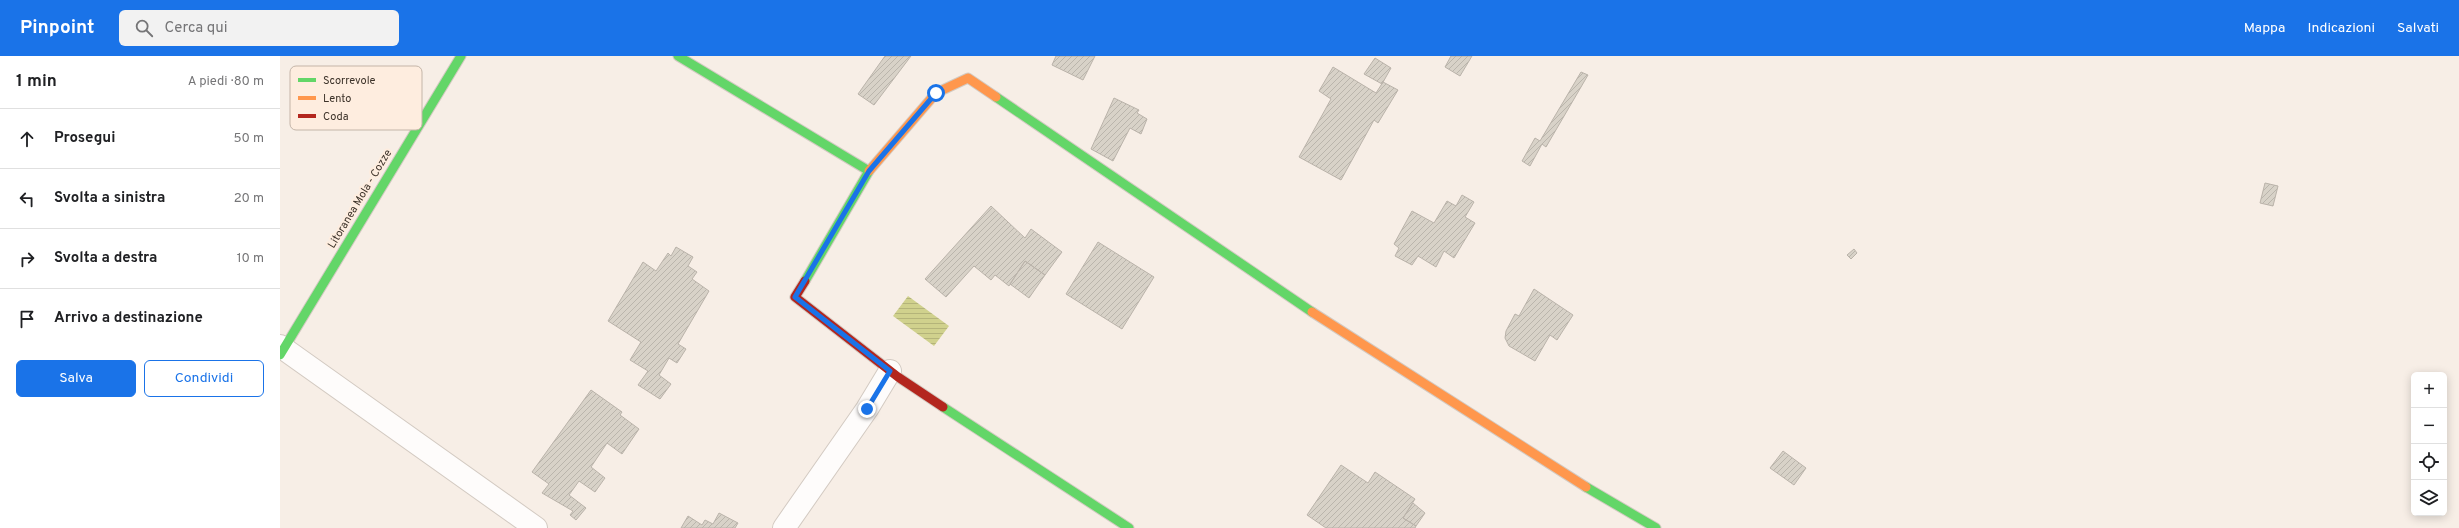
<!DOCTYPE html>
<html lang="it">
<meta charset="utf-8">
<style>
body{margin:0;font-family:Overpass,sans-serif;background:#f2f2f2;color:#202124}
.controls{position:absolute;right:12px;bottom:12px;display:grid;overflow:hidden;border-radius:6px;box-shadow:0 2px 10px #0003}
.controls button{width:36px;height:36px;display:grid;place-items:center;padding:0;border:0;border-bottom:1px solid #e0e0e0;background:#fff;color:#202124;font:20px sans-serif}
.stop{position:absolute;width:12px;height:12px;margin:-9px;border:3px solid #1a73e8;border-radius:50%;background:#fff}
.stop.end{background:#1a73e8;border-color:#fff;box-shadow:0 1px 4px #0008}
.list{margin:0;padding:0;list-style:none}
h2{display:flex;justify-content:space-between;align-items:center;height:52px;margin:0;padding:0 16px;font-size:17px}
h2 small{font-size:13px;font-weight:400;color:#757577}
.list li{display:grid;grid-template-columns:26px 1fr auto;gap:12px;align-items:center;box-sizing:border-box;height:60px;padding:0 16px;border-top:1px solid #e0e0e0}
.list b{display:block;font-size:15px;white-space:nowrap}
.list em{font-size:13px;font-style:normal;color:#757577}
.actions{display:flex;gap:8px;padding:12px 16px}
.actions a{flex:1;padding:9px 0;border:1px solid #1a73e8;border-radius:6px;text-align:center;font-size:14px;color:#1a73e8}
.actions .main{background:#1a73e8;color:#fff}
.icon{flex:none;width:22px;height:22px;fill:none;stroke:currentColor;stroke-width:2;stroke-linecap:round;stroke-linejoin:round}
.map{position:relative;flex:none;width:2179px;height:472px;overflow:hidden}
header{display:flex;align-items:center;gap:24px;box-sizing:border-box;height:56px;padding:0 20px;background:#1a73e8;color:#fff}
header strong{font-size:19px}
nav{display:flex;gap:22px;margin-inline-start:auto;font-size:14px}
.search{width:280px;height:36px;background:#f2f2f2;display:flex;align-items:center;gap:10px;box-sizing:border-box;padding:0 14px;border-radius:6px;color:#757577;font-size:15px}
main{display:flex}
aside{flex:1;background:#fff}
.map>svg:first-child{display:block}
</style>
<header>
<strong>Pinpoint</strong>
<div class="search"><svg class="icon" aria-label="search" viewBox="0 0 24 24"><circle cx="10" cy="10" r="6"/><path d="M15 15l6 6"/></svg>Cerca qui</div>
<nav><a>Mappa</a><a>Indicazioni</a><a>Salvati</a></nav>
</header>
<main>
<aside>
<h2>1 min<small>A piedi · 80 m</small></h2>
<ul class="list">
<li><svg class="icon" aria-label="ahead" viewBox="0 0 24 24"><path d="M12 20V5M6 11l6-6 6 6"/></svg><div><b>Prosegui</b></div><em>50 m</em></li>
<li><svg class="icon" aria-label="left" viewBox="0 0 24 24"><path d="M17 20v-9H6M10 6l-5 5 5 5"/></svg><div><b>Svolta a sinistra</b></div><em>20 m</em></li>
<li><svg class="icon" aria-label="right" viewBox="0 0 24 24"><path d="M7 20v-9h11M14 6l5 5-5 5"/></svg><div><b>Svolta a destra</b></div><em>10 m</em></li>
<li><svg class="icon" aria-label="arrive" viewBox="0 0 24 24"><path d="M6 21V4h12l-3 4 3 4H6"/></svg><div><b>Arrivo a destinazione</b></div></li>
</ul>
<div class="actions"><a class="main">Salva</a><a>Condividi</a></div>
</aside>
<div class="map">
<svg width="2179" height="472" viewBox="0 0 2179 472">
<defs>
<pattern id="water-rules" width="6" height="5" patternUnits="userSpaceOnUse"><rect width="6" height="5" fill="#d0d18d"/><path d="M0 2.5h6" fill="none" stroke="#b4b47a"/></pattern>
<pattern id="building-hatch" width="6" height="6" patternUnits="userSpaceOnUse"><rect width="6" height="6" fill="#d8d2c8"/><path d="M-1 1l2-2M0 6l6-6M5 7l2-2" fill="none" stroke="#bab5ac"/></pattern>
</defs>
<rect width="100%" height="100%" fill="#f7eee6"/>
<path fill="url(#water-rules)" d="M628,240L669,270L654,290L613,260Z"/>
<path fill="url(#building-hatch)" stroke="#bab3aa" d="M605,0H631L594,49L578,38Z
M776,0H815L803,24L772,9Z
M1171,0H1192L1180,20L1165,11Z
M1095,2L1111,12L1102,28L1084,18Z
M1053,11L1096,37L1103,26L1118,34L1098,67L1094,64L1061,124L1019,101L1051,43L1039,35Z
M1301,16L1308,19L1266,91L1262,88L1250,110L1242,105L1255,82L1260,85Z
M834,42L859,54L857,57L867,63L861,78L850,72L833,105L811,93Z
M1985,127L1998,130L1993,150L1980,147Z
M1182,139L1194,146L1185,161L1195,167L1174,202L1164,195L1156,211L1138,200L1132,209L1115,200L1119,192L1114,188L1132,155L1154,167L1167,145L1176,150Z
M711,150L745,182L751,173L782,196L765,219L745,205L729,230L715,219L711,224L694,210L666,241L645,223Z
M818,186L874,221L842,273L786,238Z
M396,191L413,201L408,210L417,216L412,223L429,235L398,288L406,293L397,307L389,302L379,319L391,328L380,343L358,329L368,315L350,304L361,286L328,265L363,206L376,215L388,197L391,200Z
M1574,193L1577,197L1571,203L1567,199Z
M745,205L765,219L749,242L730,228Z
M1254,233L1293,259L1277,284L1270,279L1255,305L1229,290L1225,282L1226,275L1235,258L1239,260Z
M311,334L342,356L340,359L359,373L342,398L327,387L311,411L325,422L315,436L299,425L289,439L306,452L296,464L290,459L293,455L262,437L269,428L252,416Z
M1503,395L1526,412L1514,429L1490,412Z
M1061,409L1088,427L1095,416L1135,443L1123,462L1136,470L1135,472H1046L1027,459Z
M1133,447L1145,457L1136,470L1123,462Z
M439,457L458,467L455,472H401L408,460L422,469L425,464L433,468Z"/>
<g fill="none" stroke-linecap="round" stroke-linejoin="round">
<g stroke="#d3cac2" stroke-width="24">
<path id="street" d="M0,290L256,472
M504,472L587,353L610,315"/>
</g>
<g stroke="#d3cac2" stroke-width="11">
<path id="fast" d="M398,0L589,115L525,225
M716,41L1032,256
M0,299L181,0
M663,351L849,472
M1306,431L1376,472"/>
</g>
<g stroke="#d3cac2" stroke-width="11">
<path id="slow" d="M589,115L656,37L688,22L716,41
M1032,256L1306,431"/>
</g>
<g stroke="#d3cac2" stroke-width="11">
<path id="jam" d="M525,225L515,241L618,321L663,351"/>
</g>
<use href="#street" stroke="#fefcfb" stroke-width="22"/>
<use href="#fast" stroke="#63d668" stroke-width="9"/>
<use href="#slow" stroke="#ff974d" stroke-width="9"/>
<use href="#jam" stroke="#b3261e" stroke-width="9"/>
</g>
<g fill="none" stroke-linecap="round" stroke-linejoin="round">
<path stroke="#1a73e8" stroke-width="5" d="M587,353L610,315L515,241L589,115L656,37"/>
</g>
<g text-anchor="middle" dominant-baseline="central" stroke-width="4" stroke-linejoin="round" paint-order="stroke">
<g font-size="11" fill="#3c3229" stroke="#feeddf">
<text transform="translate(80 143) rotate(-59)">Litoranea Mola - Cozze</text>
</g>
</g>
<rect x="10" y="10" width="132" height="64" rx="6" fill="#feeddf" stroke="#c4b5a8" stroke-width="1"/>
<rect x="18" y="22" width="18" height="4" fill="#63d668"/>
<rect x="18" y="40" width="18" height="4" fill="#ff974d"/>
<rect x="18" y="58" width="18" height="4" fill="#b3261e"/>
<g font-size="11" fill="#3c3229">
<text x="43" y="28">Scorrevole</text>
<text x="43" y="46">Lento</text>
<text x="43" y="64">Coda</text>
</g>
</svg>
<div class="controls">
<button>+</button>
<button>−</button>
<button><svg class="icon" aria-label="locate" viewBox="0 0 24 24"><circle cx="12" cy="12" r="6"/><path d="M12 2v4M12 18v4M2 12h4M18 12h4"/></svg></button>
<button><svg class="icon" aria-label="layers" viewBox="0 0 24 24"><path d="M12 4l9 5-9 5-9-5zM3 14l9 5 9-5"/></svg></button>
</div>
<div class="stop" style="left:656px;top:37px"></div>
<div class="stop end" style="left:587px;top:353px"></div>
</div>
</main>
